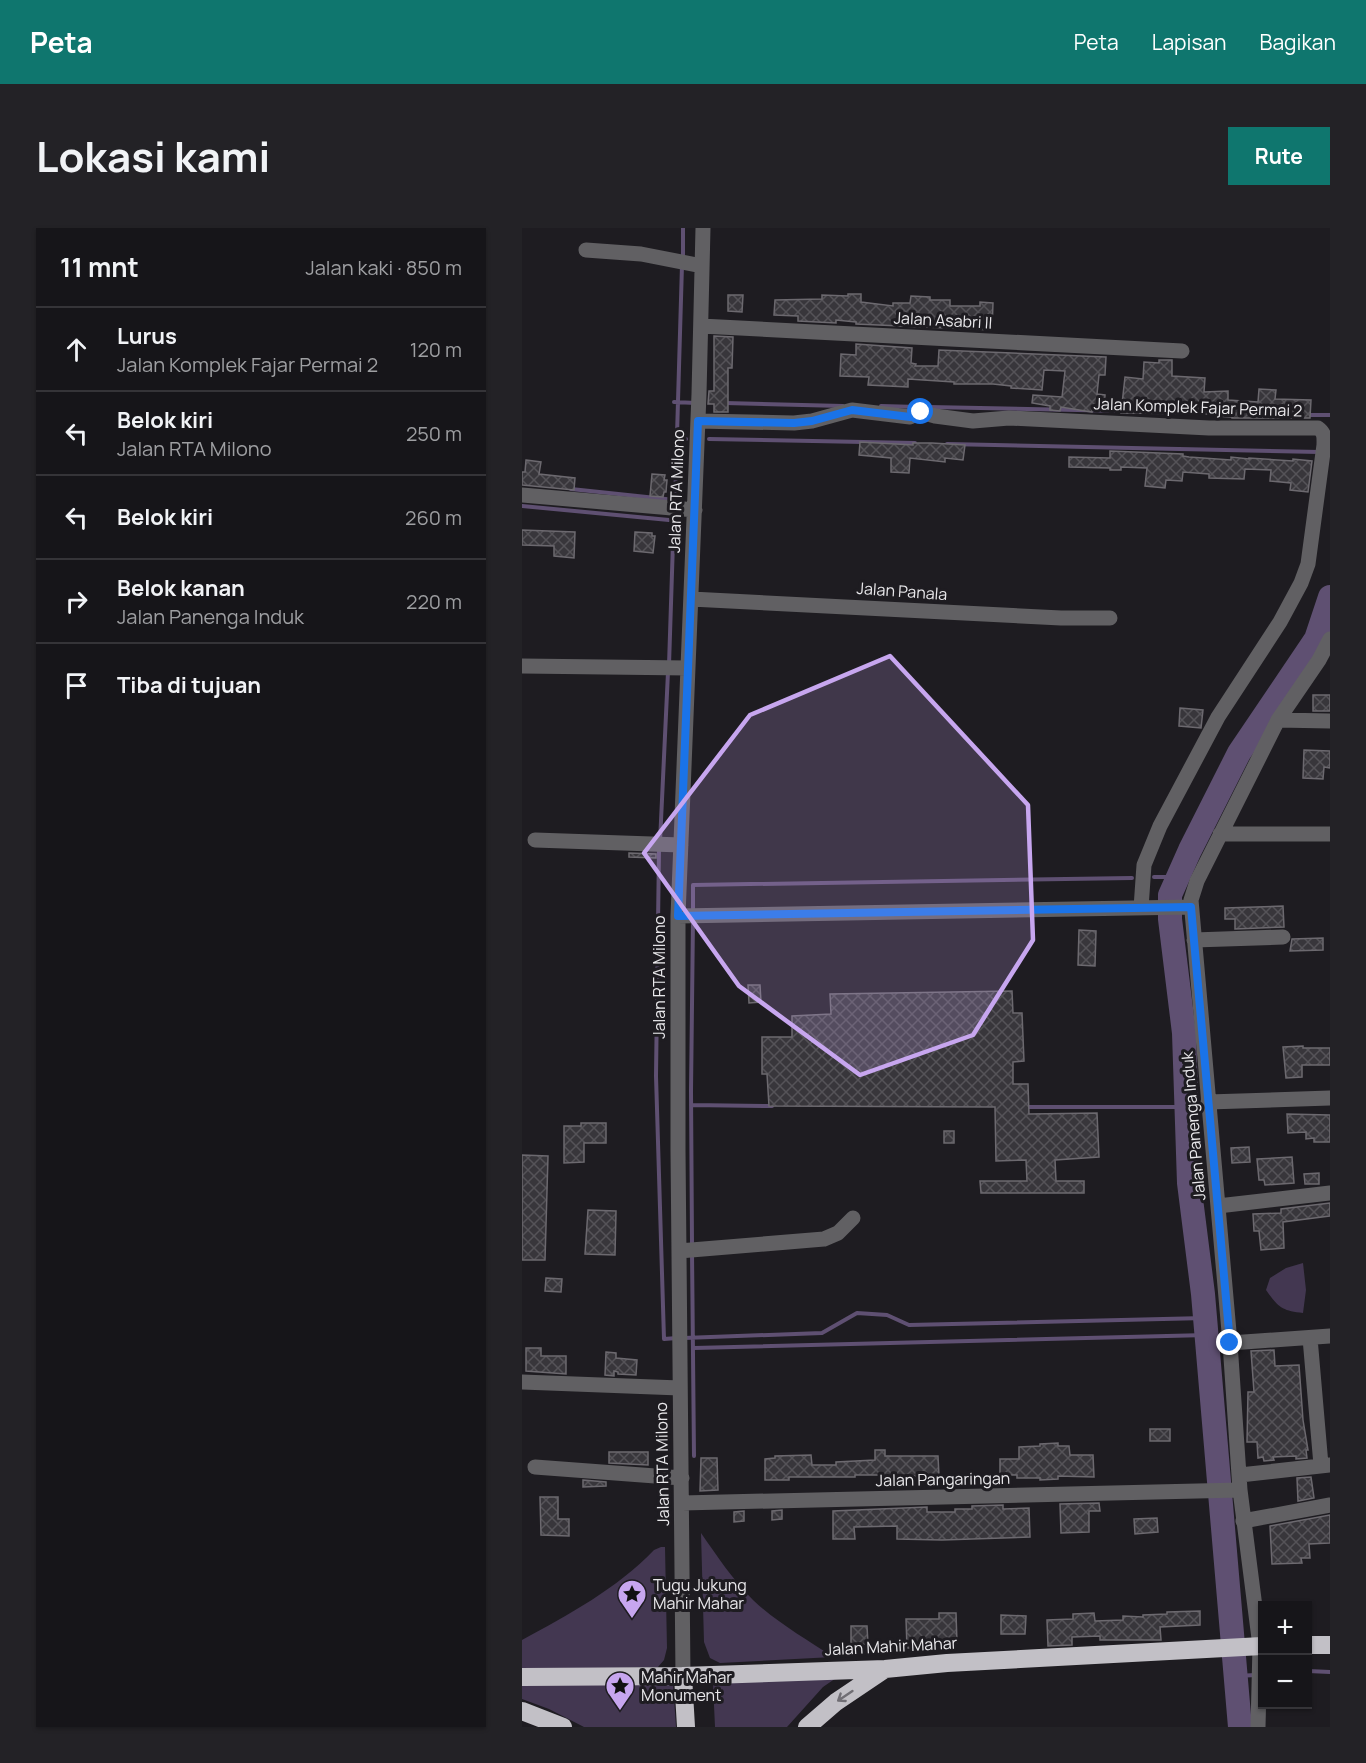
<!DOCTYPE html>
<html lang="id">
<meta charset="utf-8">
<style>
body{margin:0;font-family:Manrope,sans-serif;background:#232226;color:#f1f3f6}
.controls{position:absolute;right:18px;bottom:18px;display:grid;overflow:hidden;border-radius:0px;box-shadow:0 2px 4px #0004}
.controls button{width:54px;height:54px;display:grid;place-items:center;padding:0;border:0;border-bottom:2px solid #353438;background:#161519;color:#f1f3f6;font:30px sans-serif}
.stop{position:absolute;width:18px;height:18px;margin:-14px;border:4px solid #1a73e8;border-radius:50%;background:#fff}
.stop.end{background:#1a73e8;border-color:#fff;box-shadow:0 2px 6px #0008}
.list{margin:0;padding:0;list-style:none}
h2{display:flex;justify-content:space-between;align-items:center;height:78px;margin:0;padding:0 24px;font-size:26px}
h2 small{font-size:20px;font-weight:400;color:#9e9fa2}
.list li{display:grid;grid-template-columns:39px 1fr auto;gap:18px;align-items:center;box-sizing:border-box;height:84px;padding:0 24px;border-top:2px solid #353438}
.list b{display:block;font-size:22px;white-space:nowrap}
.list p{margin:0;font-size:20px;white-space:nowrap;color:#9e9fa2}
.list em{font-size:20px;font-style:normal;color:#9e9fa2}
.icon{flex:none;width:33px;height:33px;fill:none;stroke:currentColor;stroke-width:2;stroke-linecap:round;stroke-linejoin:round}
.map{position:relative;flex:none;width:808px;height:1499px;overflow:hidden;border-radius:0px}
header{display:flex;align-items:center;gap:36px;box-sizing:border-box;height:84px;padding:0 30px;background:#0f766e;color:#fff}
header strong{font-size:28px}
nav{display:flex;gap:33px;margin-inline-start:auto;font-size:21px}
.intro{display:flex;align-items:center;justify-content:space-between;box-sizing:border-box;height:144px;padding:0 36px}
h1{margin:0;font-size:42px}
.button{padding:15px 27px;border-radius:0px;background:#0f766e;color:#fff;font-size:21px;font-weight:700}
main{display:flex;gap:36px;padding:0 36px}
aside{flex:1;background:#161519;border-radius:0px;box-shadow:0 2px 4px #0004}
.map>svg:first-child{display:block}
</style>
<header>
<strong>Peta</strong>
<nav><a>Peta</a><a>Lapisan</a><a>Bagikan</a></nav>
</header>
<div class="intro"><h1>Lokasi kami</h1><a class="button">Rute</a></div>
<main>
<aside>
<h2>11 mnt<small>Jalan kaki · 850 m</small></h2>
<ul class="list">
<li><svg class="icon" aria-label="ahead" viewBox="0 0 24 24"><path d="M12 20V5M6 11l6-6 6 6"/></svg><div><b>Lurus</b><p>Jalan Komplek Fajar Permai 2</p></div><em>120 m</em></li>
<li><svg class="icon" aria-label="left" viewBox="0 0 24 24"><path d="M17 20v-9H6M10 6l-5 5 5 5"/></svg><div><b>Belok kiri</b><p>Jalan RTA Milono</p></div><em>250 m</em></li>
<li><svg class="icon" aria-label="left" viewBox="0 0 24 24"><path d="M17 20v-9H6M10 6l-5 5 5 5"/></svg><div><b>Belok kiri</b></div><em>260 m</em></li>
<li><svg class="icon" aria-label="right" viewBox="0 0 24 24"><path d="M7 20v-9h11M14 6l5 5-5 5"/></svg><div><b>Belok kanan</b><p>Jalan Panenga Induk</p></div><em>220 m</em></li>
<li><svg class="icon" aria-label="arrive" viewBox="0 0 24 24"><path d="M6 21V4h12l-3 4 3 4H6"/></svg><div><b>Tiba di tujuan</b></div></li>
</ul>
</aside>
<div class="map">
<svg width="808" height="1499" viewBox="0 0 808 1499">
<defs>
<pattern id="building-cross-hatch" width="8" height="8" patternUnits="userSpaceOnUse" patternTransform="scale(1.5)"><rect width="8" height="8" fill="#38363b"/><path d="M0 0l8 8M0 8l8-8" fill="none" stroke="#555358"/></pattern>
</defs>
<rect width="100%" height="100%" fill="#1e1c21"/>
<path fill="#433751" d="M781,1035L784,1062L781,1085C760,1083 756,1079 744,1062L748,1050L764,1040Z
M179,1305C195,1328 211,1352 231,1372C254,1394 284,1411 311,1429L198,1435L188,1430L182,1414Z
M139,1319H143L145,1420L142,1432L136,1439L0,1443V1412C46,1387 96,1360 132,1322Z
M320,1446L301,1459L265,1499H193L191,1456Z
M0,1453L151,1455L154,1499H62L27,1481L0,1471Z"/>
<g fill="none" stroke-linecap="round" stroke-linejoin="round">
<path stroke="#5f5072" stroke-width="4" d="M161,29V0
M152,174L174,175
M203,175L321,178
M359,178L396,179
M407,179L603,183
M785,187H808
M155,211H164
M187,211L393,215
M425,216L798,224
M49,261L153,272
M153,275L160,37
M0,278L147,292
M147,437L152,283
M138,614L146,444
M137,621L134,848L142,1111L155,1110
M632,649H656
M171,684V657L610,650
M648,691L669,816L680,1028L694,1146L703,1258
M169,877L250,878
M503,879H665
M170,1017L169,863L171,691
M170,1024L172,1228
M162,1110L300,1105L335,1085L365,1087L387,1097L683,1090
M172,1120L685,1107
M704,1266L715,1390
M786,1443L808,1444
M714,1448L734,1447"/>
<path stroke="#5f5072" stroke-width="24" d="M718,1499L681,1066L667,955L662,805L648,691V667L668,622L717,525L794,411L808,369"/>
</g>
<path fill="url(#building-cross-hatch)" stroke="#6c696f" stroke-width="1.5" d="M326,66H339V74L371,78V75H388L389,68L408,69V72H428V78H458V74L471,75L470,102L334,96V94L314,92V95L276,93V88L252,87L253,72L300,71V67L326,68Z
M206,67H221L220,84L206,83Z
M192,108L211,109L210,140H206V184H192V176H186L187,163H192Z
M334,116L390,120L389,135L394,136L393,138H416L417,122L584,129L583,147H577L575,166L583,167L582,183L570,182V184L539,179L538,183L528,182V178L510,175L511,167L540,169L543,143L522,142L520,162L489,160V158L471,156H432V154L386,151V159L346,157L347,149L318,148L319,126L334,127Z
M637,132H650V148L683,150L682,164L706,163V172L736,174L737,161L754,162L753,171L789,172L788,190H710V189L693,188V186L599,185L603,149L621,151L622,134L637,135Z
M338,214L391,217V215H410L443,217L441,232L423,230V234L388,230L387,245L369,244V230L337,227Z
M588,223L661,226V228L667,229L709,232V229L727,231V230L771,233V231L790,233L786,264L768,262L769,255L748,253L749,242L723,241L722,251L687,250V246L661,244L660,253L644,252L643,260L623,258L625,240L599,239V242H588V240L547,239V229L588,230Z
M4,232L19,234L17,246L53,250L52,262L0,257V244H3Z
M130,246L143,247L142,252H145L144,264H142L141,269L128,268Z
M0,302L53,304L52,330L32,328V318L0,317Z
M113,304L130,305V308H133L131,325L112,323Z
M791,467H808V483H791Z
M658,480L681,482L679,500L657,498Z
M782,522L808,523V540L802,539L801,551L781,550Z
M107,625L134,626V630L107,629Z
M761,678L762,699L713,701V691H703V680Z
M557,702L574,703L573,738L556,737Z
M801,710V722L768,723L770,711Z
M226,757H238L239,774L227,775Z
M490,763L491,785H500L502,833L491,834V856H506L507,886L575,885L577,929L533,932L534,953H562V965H459L458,953H505L504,932L474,933L473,879L247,878L245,846H240V809H270V788L309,786L308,766Z
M781,818V820H808V837H780V849L764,850L761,819Z
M765,886L808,887V914H792V910L784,911V904L766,905Z
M59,895H84V915H62V934L42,935V898H59Z
M422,903H432V915H422Z
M727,919L728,934L710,935L709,920Z
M0,927L26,928L23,1032H0Z
M770,929L772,955L743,957L742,952H737L735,931Z
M797,945V956H783L782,946Z
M808,975V988L761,994L762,1020L739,1022L737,1003H732L731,986L759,985V981Z
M66,982L94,983L93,1027L63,1026Z
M24,1050L40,1051L39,1064L23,1063Z
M4,1120H19V1128H44V1146L4,1143Z
M752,1122L753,1138L777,1137L781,1192L786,1222H784L785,1230L774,1231V1228L751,1229L752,1232L742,1233L741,1229L736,1230L735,1214H725L726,1164H732L729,1123Z
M84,1124L94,1125V1130L115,1132L114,1147L96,1146V1144L92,1143V1148L83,1147Z
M628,1201H648V1213H628Z
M536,1215V1218H547L548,1227H571L572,1249L536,1248V1251L518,1252V1250H495V1247H478V1231H497V1219L518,1218V1216Z
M353,1222H363V1228H416L417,1248H371V1254H360V1248L355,1247H333V1249H267V1252H243V1231L253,1230V1228L289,1227L290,1237H314V1234L353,1232Z
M87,1224H126V1237L87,1235Z
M179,1230H195L196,1262L178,1263Z
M789,1249L792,1270L776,1273L775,1250Z
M61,1252L84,1254V1258L61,1259Z
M18,1269H36V1291H47V1308L19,1307Z
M577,1275L578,1283H567V1304L539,1305L538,1276Z
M481,1277V1281L507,1280L508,1309L420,1312L375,1311V1298L332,1299L333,1311H311V1283L405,1279V1284H433V1281H450V1278Z
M260,1282V1291L250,1292V1283Z
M222,1283V1293L212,1294V1284Z
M808,1287V1315L787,1316L788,1330H779L780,1335L750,1336L748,1298Z
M635,1290L636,1304L613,1306L612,1291Z
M678,1383V1397L638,1399L639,1412H578V1408L550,1409V1417L526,1418L525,1392L551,1391V1386L572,1385L573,1393L601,1392V1388L621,1389V1387L645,1386V1384Z
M417,1385H434L435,1415L403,1416V1420H385L384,1391H417Z
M479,1387L504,1388L503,1406H479Z
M329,1398H345L346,1416L329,1417Z"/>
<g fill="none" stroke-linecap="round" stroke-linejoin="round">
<path stroke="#616063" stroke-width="15" d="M64,22L119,26L180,38
M179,98L660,123
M176,193L272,195L290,193L330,182L388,189L399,184L413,188L451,193L487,190L687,200H796C803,205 802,209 802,217L786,336L779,355L758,394L696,489L638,598L622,637L619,680
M0,267L173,282
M169,371L539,390H588
M0,438L166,440
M756,492L808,493
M698,606H808
M13,612L159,617
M156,688L669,679
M672,712L761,709
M686,874L808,870
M696,978L808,965
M157,1023L302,1011L316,1005L331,990
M788,1110L799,1237
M708,1115L808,1108
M0,1154L158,1160
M13,1239L160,1250
M718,1247L808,1237
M160,1275L718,1262
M721,1293L808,1277
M161,1448L156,922V688L177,166L181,0
M736,1499L738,1418L718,1262L708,1115L669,672L675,653L756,492L797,432L808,411"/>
<path stroke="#c2c0c6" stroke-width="18" d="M786,1417H808
M161,1448L164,1499
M0,1449L161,1448L363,1441L425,1435L740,1418
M0,1483L41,1499
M285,1499L314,1474L363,1441"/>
</g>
<defs><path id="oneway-shaft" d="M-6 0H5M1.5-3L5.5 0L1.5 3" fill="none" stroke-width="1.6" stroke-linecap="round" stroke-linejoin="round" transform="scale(1.5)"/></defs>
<use stroke="#706e74" href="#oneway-shaft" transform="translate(323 1468) rotate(146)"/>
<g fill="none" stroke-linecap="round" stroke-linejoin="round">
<path stroke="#1a73e8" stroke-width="8" d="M399,184L388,189L330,182L290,193L272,195L176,193L156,688L669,679L708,1115"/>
</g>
<path fill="#c7a6ef" fill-opacity="0.2" stroke="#c7a6ef" stroke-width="4.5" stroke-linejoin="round" d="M368,428L506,577L511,712L451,807L338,847L217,758L122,625L228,487Z"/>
<defs>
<g id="sight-pin" transform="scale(1.5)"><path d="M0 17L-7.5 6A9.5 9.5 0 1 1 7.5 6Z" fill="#c7a6ef" stroke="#1e1c21"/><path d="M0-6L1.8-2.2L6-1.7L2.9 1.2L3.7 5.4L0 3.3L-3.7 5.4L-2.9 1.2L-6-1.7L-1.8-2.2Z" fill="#111"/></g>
</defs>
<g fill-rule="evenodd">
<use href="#sight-pin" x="110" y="1366"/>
<use href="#sight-pin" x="98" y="1458"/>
</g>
<g text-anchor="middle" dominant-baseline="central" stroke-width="6" stroke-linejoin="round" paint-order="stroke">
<g font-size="16" fill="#e9e8eb" stroke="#1e1c21">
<text transform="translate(421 92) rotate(3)">Jalan Asabri II</text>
<text transform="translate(676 179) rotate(2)">Jalan Komplek Fajar Permai 2</text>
<text transform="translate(154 263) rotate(-88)">Jalan RTA Milono</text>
<text transform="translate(380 363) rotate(4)">Jalan Panala</text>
<text transform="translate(137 749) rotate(-90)">Jalan RTA Milono</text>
<text transform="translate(671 898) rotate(-95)">Jalan Panenga Induk</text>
<text transform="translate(140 1236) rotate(-91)">Jalan RTA Milono</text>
<text transform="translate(421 1251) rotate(-1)">Jalan Pangaringan</text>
<text transform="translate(369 1418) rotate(-3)">Jalan Mahir Mahar</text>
</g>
<g font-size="16" fill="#e9e8eb" stroke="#1e1c21" text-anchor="start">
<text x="131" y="1357">Tugu Jukung<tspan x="131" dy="18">Mahir Mahar</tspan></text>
<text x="119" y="1449">Mahir Mahar<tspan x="119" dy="18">Monument</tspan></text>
</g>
</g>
</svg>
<div class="controls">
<button>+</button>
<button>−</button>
</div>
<div class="stop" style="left:399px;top:184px"></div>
<div class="stop end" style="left:708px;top:1115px"></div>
</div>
</main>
